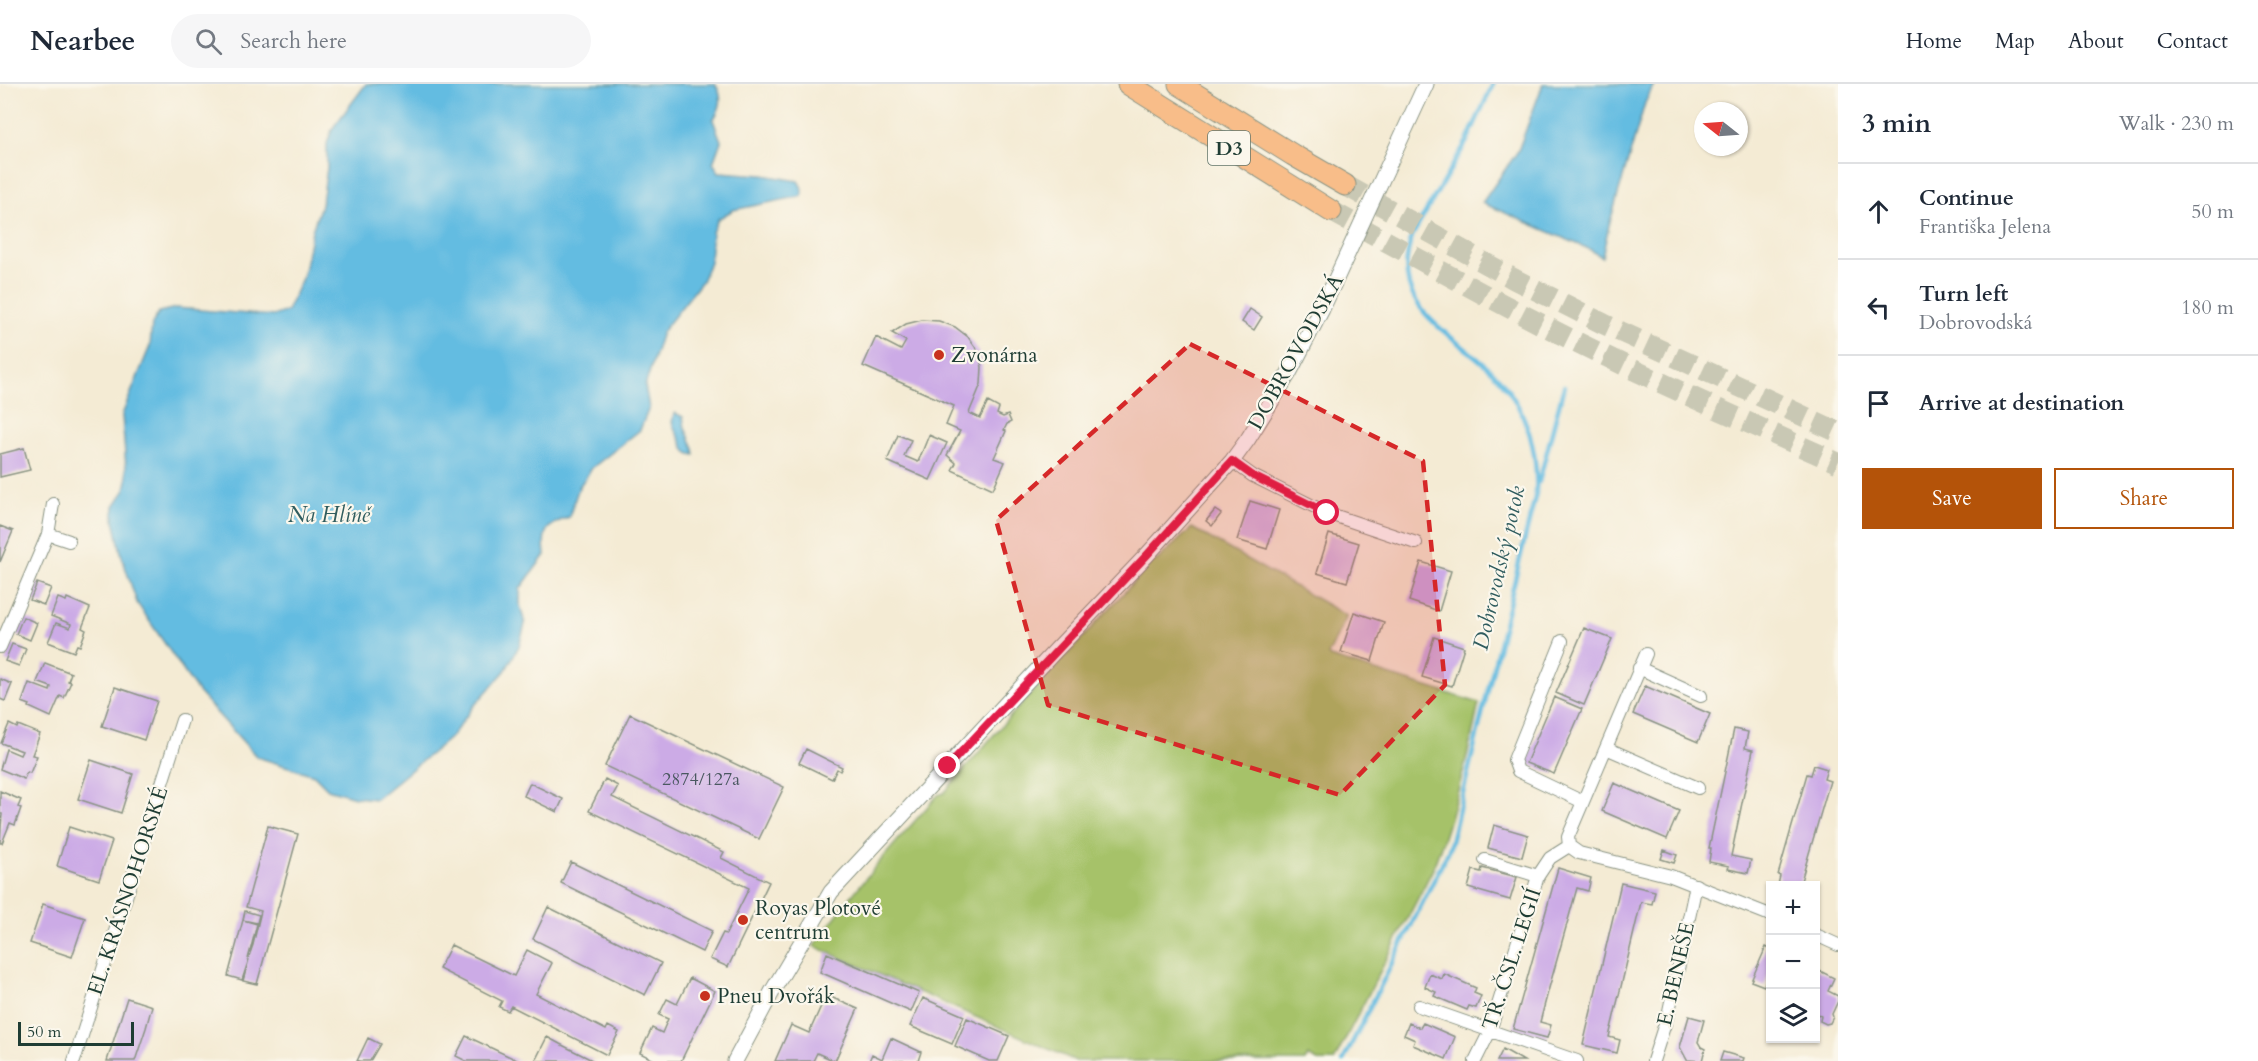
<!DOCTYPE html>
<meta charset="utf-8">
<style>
body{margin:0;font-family:Cardo,serif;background:#f6f6f7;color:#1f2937}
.controls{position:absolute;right:18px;bottom:18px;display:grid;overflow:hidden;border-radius:0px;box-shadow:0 2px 4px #0004}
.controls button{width:54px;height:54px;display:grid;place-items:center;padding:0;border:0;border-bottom:2px solid #e0e1e3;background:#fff;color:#1f2937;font:30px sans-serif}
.compass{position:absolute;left:1694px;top:18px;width:54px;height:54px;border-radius:50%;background:#fff;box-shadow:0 2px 4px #0004;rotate:287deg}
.scale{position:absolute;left:18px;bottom:15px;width:116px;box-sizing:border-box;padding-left:6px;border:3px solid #1f3d34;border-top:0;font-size:16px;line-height:21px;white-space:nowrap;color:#1f3d34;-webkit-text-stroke:4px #fbf7ec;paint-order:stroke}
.stop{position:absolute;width:18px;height:18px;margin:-14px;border:4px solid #e11d48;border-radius:50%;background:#fff}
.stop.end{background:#e11d48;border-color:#fff;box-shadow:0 2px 6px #0008}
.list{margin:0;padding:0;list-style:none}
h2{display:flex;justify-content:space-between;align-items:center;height:78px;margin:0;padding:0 24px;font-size:26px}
h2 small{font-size:20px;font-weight:400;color:#747a83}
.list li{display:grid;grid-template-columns:39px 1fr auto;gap:18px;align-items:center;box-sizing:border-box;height:96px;padding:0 24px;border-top:2px solid #e0e1e3}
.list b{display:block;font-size:22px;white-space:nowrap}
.list p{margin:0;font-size:20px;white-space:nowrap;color:#747a83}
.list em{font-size:20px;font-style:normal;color:#747a83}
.actions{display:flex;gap:12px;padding:18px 24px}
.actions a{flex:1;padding:14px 0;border:2px solid #b45309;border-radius:0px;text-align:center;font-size:21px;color:#b45309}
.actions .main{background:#b45309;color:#fff}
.icon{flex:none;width:33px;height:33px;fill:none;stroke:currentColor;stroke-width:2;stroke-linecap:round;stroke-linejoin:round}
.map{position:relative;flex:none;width:1838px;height:977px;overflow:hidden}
header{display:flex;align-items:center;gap:36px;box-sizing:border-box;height:84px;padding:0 30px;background:#fff;border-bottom:2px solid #e0e1e3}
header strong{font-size:28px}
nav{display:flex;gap:33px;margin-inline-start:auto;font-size:21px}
.search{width:420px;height:54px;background:#f6f6f7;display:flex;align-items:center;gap:15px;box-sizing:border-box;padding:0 21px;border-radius:33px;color:#747a83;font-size:22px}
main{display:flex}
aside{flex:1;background:#fff}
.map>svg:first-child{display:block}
</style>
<header>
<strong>Nearbee</strong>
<div class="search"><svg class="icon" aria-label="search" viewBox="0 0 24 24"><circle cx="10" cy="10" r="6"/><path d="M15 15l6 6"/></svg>Search here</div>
<nav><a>Home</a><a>Map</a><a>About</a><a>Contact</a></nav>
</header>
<main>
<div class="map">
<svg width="1838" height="977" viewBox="0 0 1838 977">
<rect width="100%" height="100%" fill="#fbf7ec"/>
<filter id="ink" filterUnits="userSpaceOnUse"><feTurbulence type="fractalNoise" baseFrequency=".0167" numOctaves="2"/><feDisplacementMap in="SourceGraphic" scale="12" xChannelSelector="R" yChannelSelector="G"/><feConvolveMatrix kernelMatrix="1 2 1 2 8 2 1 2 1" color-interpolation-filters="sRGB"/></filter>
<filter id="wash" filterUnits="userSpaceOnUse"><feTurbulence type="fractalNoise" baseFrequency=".008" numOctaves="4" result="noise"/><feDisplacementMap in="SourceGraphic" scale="24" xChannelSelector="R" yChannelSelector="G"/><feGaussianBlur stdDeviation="1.35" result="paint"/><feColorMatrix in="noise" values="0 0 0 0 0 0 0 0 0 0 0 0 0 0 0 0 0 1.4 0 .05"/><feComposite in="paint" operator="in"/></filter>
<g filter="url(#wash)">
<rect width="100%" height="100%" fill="#f4ebd4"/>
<path fill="#a6c269" stroke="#62804e" stroke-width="1.5" d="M1192,444L1347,532L1328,571L1330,573L1479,619C1467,676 1453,732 1432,787L1334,977H1318L1308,972L1305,977H1076L814,862C852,808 894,760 938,711L944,709L1004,639L1154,476L1156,477Z"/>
<path fill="#64bce1" stroke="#427c8a" stroke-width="1.5" d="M366,0H715C724,13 721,24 713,36L721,57L713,79L719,88L763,91L798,97L802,104V112L733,126L718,135L712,148L710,178L702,197L662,248L645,302L649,324L640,346L592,384L579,403L569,433C545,442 542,447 545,471L520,505V521L525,540L519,562L505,587L473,623L452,652L376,715L355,713L328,705L314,691L257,673L198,608L137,519L122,473L114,436V422L125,406L127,396L122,331L150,262L152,240L159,228L176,224L273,232L287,227L303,192L312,147L322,118L327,84V60L332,45Z
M1543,0H1654L1645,19L1609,141L1602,173L1589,165L1482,119L1518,67Z
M675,329L683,333L685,344L694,364L695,371C683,370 684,362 679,353C674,344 669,339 675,329Z"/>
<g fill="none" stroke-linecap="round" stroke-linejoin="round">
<path stroke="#64bce1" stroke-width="4.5" d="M1539,398L1564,302
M1343,977L1449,766L1536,409C1538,369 1528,330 1502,298C1462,250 1383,230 1413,150L1467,57L1493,0"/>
</g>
<g id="blocks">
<path fill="#ccabe6" d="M1250,225L1262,233L1254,246L1242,238Z
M922,236L939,237L955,243L968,253L978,267L982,283L981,300L969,329L980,334L988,318L999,324L997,330L1003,333L1008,331L1011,338L1007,340L1004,346L1006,347L994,374L1005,378L993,405L952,386L956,379L947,371L960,347L946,341L954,322L863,282L876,253L901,266L906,257L892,249L906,240Z
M898,351L911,356L904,372L918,378L929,351L947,359L930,396L887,377Z
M24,364L30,386L0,393V370Z
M1250,417L1279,426L1267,465L1237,456Z
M1215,426L1221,430L1212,442L1206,437Z
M0,442L13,447L0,478Z
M1329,450L1359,459L1347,498L1317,489Z
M1421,478L1451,487L1439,527L1409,517Z
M37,499L51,504L44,521L30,516Z
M58,514L66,517L67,514L90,524L82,544L86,546L80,562L77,561L74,568L48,558L56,539L70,544L71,540L51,532Z
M1354,528L1384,538L1372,577L1341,568Z
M23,533L37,539L30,556L16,550Z
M1584,544L1612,555L1584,621L1556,609Z
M1434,553L1464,563L1452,602L1422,593Z
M12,560L26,565L19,582L5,577Z
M45,579L71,589L68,597L71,598L64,614L60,612L51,633L29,623L30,621L22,618L29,599L50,607L51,603L37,598Z
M0,595L12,600L5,617L0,615Z
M1645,602L1710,630L1698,658L1633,630Z
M115,603L157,617L144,656L102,642Z
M1554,613L1582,625L1554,690L1526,679Z
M630,630L784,703L759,755L605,682Z
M9,640L17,644L18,641L40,650L32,671L37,672L30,689L27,688L24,695L0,685L6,665L20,671L22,667L1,659Z
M1734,645L1748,648L1745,664L1753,666L1731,772L1751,776L1748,789L1728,785L1729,782L1709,778L1711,764H1709Z
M806,665L842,683L840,687L837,685L832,695L799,679Z
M91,676L133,690L121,729L78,715Z
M1814,681L1827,685L1824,695L1830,697L1801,797L1799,801H1778L1780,792L1778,791L1807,690L1811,691Z
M605,695L618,702L612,713L724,768L721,774L769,798L728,883L710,875L723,849L726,850L749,804L589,727Z
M530,699L563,715L557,728L524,712Z
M1614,699L1679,727L1667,755L1602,727Z
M0,707L21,716L18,723L21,724L15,741L10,739L2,759H0L2,730H0Z
M1494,741L1528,751L1522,773L1488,764Z
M268,742L298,750L257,900L243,897L249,875L242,896L228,892L243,836L257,840L248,875L253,861L261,827L246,823Z
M69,743L112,757L99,796L57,782Z
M1664,766L1677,771L1674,779L1661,775Z
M571,778L712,847L702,868L561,799Z
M1482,784L1517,793L1510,816L1468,804L1473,786L1481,788Z
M1558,784L1591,794L1588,807L1577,804L1549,904L1540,938L1551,941L1547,954L1513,945Z
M1621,799L1655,807L1652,820L1641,818L1629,869L1609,953L1620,956L1617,969L1583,961Z
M43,820L85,834L72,873L30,859Z
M548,823L661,879L645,911L533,855Z
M245,827L259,831L257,839L243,836Z
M451,861L514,892L527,866L552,879L536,910L606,946L608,942L619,948L607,971L511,922L508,927L499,923L502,917L439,885Z
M1766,863L1770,865V886L1764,902L1751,897Z
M827,869L919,909L911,928L820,888Z
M1816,885L1834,894L1828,907L1838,912V917L1832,930L1833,933L1830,939L1826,940L1820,937L1821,932L1816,929Z
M1430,890L1442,895L1444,890L1476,904L1474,909L1481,912L1476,924L1469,922L1467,926L1434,912L1436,908L1425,903Z
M690,894L715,907L681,977H656L640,969L652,944L662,949L668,935L659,931L667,915L677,920Z
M826,911L858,925L835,977L817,969L813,977H775L791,941L809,949Z
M127,914L152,922L146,944L135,977H107Z
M923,914L964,932L952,960L910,942Z
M1689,932L1704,936L1698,958L1701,963L1705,965L1702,977L1687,976L1680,963Z
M967,934L1009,952L998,977H989L955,962Z
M1409,939L1420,944L1423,939L1455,953L1446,975L1413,961L1415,956L1404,951Z
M466,952L519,977H466L456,972Z
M547,953L560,960L594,977H535Z
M368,954L380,960L370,977H357Z
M891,954L921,968L918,977H869L872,970L882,975Z
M1503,965L1524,977H1497Z
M1723,968L1744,974L1743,977H1720Z"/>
</g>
</g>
<g filter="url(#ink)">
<use href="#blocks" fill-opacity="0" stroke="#8a9484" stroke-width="1.5"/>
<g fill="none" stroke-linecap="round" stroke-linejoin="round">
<path stroke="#c9c8b4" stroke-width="21" stroke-dasharray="21 10" stroke-linecap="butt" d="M1345,101L1514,195L1604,240L1838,348
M1331,127C1417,174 1504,223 1593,266C1674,306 1756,342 1838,379"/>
<g stroke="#8a9484" stroke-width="14">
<path id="minor" d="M1232,377L1253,392L1327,429L1416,459
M48,450L69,457
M1562,557L1514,676L1518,687L1583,718
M0,563L48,450L53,420
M1639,584L1701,612
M1606,664L1698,704
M1569,762L1579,769L1671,792L1770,831
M1569,762L1568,753L1646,570
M1485,776L1538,792
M1816,851L1838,861
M1419,922L1577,977
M74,977L182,636
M1475,977L1490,947L1538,792L1550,774L1569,762
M1653,977L1669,927L1696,801"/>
</g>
<g stroke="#8a9484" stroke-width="17">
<path id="tertiary" d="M735,977L773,906L831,808L1056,566L1147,471L1232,377L1248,355L1289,289L1322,225L1426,0"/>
</g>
<g stroke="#8a9484" stroke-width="23">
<path id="motorway" d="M1128,0L1331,127
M1179,0L1293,71L1345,101"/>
</g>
<use href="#minor" stroke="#fff" stroke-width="12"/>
<use href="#tertiary" stroke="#fff" stroke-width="15"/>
<use href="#motorway" stroke="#f8bd89" stroke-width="21"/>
</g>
</g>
<g fill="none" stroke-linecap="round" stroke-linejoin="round" filter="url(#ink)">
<path stroke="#e11d48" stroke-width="8" d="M948,682L1147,471L1232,377L1253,392L1327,429"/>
</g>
<path fill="#d62828" fill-opacity="0.2" stroke="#d62828" stroke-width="4.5" stroke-dasharray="12 8" stroke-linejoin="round" d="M1190,260L1423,377L1445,601L1340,711L1048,621L996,436Z"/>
<g fill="#c8321e" stroke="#fbf7ec" stroke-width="2">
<circle cx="939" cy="271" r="6"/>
<circle cx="743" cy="836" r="6"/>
<circle cx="705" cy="912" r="6"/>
</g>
<g text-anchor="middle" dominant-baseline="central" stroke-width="4.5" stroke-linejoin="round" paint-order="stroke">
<g font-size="18" fill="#4a5860">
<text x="701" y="695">2874/127a</text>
</g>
<rect fill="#fbf7ec" stroke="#61756b" stroke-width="1.5" x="1208" y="47" width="42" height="34" rx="4.5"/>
<g font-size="20" font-weight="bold" fill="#1f3d34">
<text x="1229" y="64">D3</text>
</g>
<g font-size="21" fill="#1f3d34" stroke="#fbf7ec">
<text transform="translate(1296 268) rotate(-61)">DOBROVODSKÁ</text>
<text transform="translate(128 807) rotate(-72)">EL. KRÁSNOHORSKÉ</text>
<text transform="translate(1512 875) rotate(-72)">TŘ. ČSL. LEGIÍ</text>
<text transform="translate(1676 890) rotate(-77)">E. BENEŠE</text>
</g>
<g font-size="21" fill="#1f3d34" stroke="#fbf7ec" text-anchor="start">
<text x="951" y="271">Zvonárna</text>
<text x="755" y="824">Royas Plotové<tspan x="755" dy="24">centrum</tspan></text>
<text x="717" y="912">Pneu Dvořák</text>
</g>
<g font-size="22" font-style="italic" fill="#305d5f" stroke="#fbf7ec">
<text x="329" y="431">Na Hlíně</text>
<text transform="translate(1499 484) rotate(-77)">Dobrovodský potok</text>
</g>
</g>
</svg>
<div class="controls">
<button>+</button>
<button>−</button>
<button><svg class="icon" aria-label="layers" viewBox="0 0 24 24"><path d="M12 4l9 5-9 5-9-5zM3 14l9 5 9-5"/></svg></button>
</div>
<svg class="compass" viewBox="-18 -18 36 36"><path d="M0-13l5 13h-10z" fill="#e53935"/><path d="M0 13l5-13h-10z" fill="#747a83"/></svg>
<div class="scale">50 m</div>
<div class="stop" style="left:1327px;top:429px"></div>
<div class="stop end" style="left:948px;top:682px"></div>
</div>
<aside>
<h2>3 min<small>Walk · 230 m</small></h2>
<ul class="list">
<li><svg class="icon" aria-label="ahead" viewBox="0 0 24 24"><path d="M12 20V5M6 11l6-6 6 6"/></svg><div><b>Continue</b><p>Františka Jelena</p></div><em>50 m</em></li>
<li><svg class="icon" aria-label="left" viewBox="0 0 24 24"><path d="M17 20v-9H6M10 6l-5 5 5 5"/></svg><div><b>Turn left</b><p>Dobrovodská</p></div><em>180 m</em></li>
<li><svg class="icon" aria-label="arrive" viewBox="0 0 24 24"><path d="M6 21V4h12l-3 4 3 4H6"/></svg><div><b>Arrive at destination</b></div></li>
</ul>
<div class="actions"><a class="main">Save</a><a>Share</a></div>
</aside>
</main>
